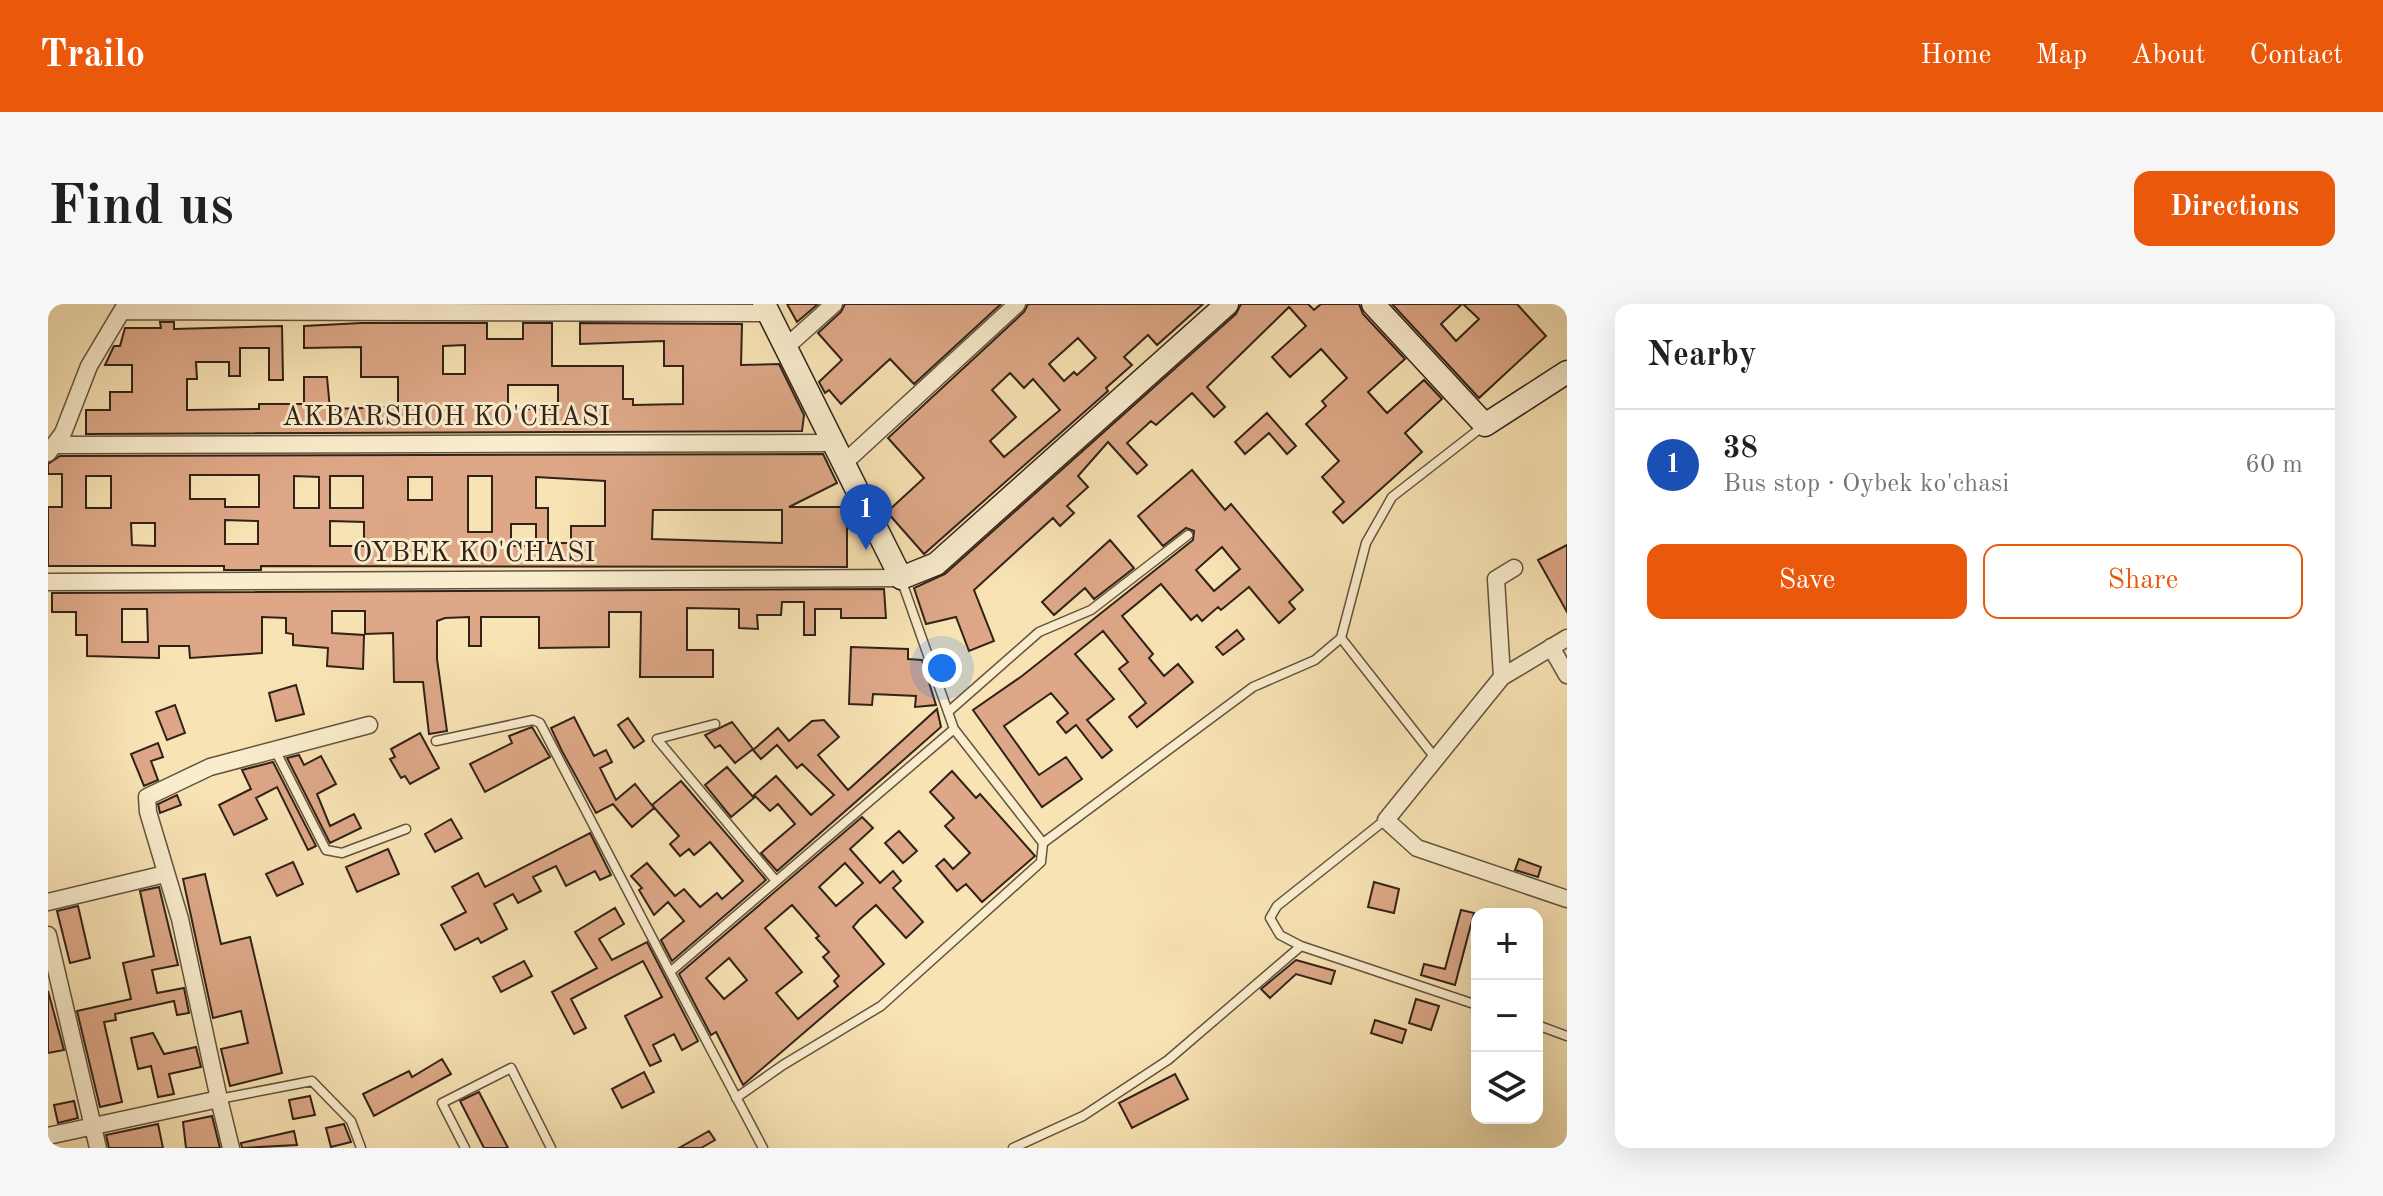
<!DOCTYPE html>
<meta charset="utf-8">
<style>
body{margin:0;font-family:"Old Standard TT",serif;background:#f6f6f6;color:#202124}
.controls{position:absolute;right:24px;bottom:24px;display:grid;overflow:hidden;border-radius:16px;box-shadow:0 8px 32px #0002}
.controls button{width:72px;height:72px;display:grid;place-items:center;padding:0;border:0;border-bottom:2px solid #e0e0e0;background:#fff;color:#202124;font:40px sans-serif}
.you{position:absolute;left:894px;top:364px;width:28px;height:28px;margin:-20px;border:6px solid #fff;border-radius:50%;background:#1a73e8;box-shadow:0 0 0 12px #1a73e833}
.badge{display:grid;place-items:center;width:52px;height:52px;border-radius:50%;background:#ea580c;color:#fff;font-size:26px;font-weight:700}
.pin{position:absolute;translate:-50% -66px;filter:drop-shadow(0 2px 4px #0008)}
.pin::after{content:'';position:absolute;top:42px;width:28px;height:24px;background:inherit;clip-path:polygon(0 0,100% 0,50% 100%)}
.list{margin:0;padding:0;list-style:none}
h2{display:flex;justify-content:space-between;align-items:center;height:104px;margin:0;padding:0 32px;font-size:34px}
h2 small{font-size:26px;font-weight:400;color:#757577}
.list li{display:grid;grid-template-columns:52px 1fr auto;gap:24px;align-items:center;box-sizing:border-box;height:112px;padding:0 32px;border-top:2px solid #e0e0e0}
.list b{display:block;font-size:30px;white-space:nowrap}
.list p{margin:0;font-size:26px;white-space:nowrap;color:#757577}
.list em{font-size:26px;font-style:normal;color:#757577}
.actions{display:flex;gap:16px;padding:24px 32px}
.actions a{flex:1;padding:18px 0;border:2px solid #ea580c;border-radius:16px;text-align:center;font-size:28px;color:#ea580c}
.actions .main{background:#ea580c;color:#fff}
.icon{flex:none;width:44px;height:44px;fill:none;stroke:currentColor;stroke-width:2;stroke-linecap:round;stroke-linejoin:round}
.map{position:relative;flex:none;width:1519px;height:844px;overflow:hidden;border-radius:16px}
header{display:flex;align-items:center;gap:48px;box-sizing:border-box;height:112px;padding:0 40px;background:#ea580c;color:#fff}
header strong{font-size:38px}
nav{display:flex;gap:44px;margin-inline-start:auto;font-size:28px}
.intro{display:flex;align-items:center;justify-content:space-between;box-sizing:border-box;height:192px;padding:0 48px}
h1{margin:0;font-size:56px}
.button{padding:20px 36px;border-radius:16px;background:#ea580c;color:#fff;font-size:28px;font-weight:700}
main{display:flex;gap:48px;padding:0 48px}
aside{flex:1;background:#fff;border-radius:16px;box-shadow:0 8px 32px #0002}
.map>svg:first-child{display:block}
</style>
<header>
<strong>Trailo</strong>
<nav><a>Home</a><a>Map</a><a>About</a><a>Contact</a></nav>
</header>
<div class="intro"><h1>Find us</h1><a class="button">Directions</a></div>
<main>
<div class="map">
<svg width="1519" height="844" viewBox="0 0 1519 844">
<rect width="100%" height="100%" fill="#f8e3b4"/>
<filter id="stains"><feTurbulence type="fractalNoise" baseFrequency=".0025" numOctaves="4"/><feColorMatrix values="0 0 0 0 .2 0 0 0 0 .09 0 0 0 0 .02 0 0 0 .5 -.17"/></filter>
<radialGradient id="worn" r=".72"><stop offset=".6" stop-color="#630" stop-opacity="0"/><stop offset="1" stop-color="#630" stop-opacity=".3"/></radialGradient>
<path fill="#dea888" stroke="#312217" stroke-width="2" fill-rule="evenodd" d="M739,0H770L749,18Z
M797,0H953L866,80L842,55L793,100L781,86L777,89L771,78L794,56L770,29L793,8Z
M980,0H1155L1109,41L1100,31L1076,53L1084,61L1058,84L1060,87L876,250L839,208L876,174L840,134L976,8ZM1030,34L1048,54L1029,71L1026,68L1016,77L1001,60ZM962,69L976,84L985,75L1012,106L956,153L942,137L968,113L944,86Z
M1193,0H1260L1266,6L1273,0H1311L1315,10L1357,55L1320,88L1339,109L1376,76L1394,95L1357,129L1374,148L1295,219L1285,208L1296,198L1274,173L1291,157L1258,120L1278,102L1274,97L1299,74L1273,45L1242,73L1224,53L1258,22L1241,3L1159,83L1177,103L1166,113L1144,89L1108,121L1103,117L1079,139L1099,161L1089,170L1060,138L1030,172L1040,183L1019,202L1026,209L1012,222L1005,214L926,286L946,337L921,347L908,313L878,320L866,284L897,270L1188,10Z
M1344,0H1414L1393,20L1408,37L1431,15L1415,0H1469L1498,32L1431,94Z
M112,18H126V25L234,22L235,76H221V44H192V72H181V58H148L149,75H139V106L211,105V100H256V73H279L282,105L350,103V73H313V43L256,44V22L313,19H439V35H475V19H504V62H575V95H585V101L635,100V62H616V37L532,40V19L694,20L693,61L731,60L756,111L754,127L38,130V106H62V88H84V61H57L66,42H72L77,24H113ZM417,41V70H395V42ZM460,81H510V105H460Z
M1219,109L1248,142L1239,150L1221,129L1197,150L1187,138Z
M775,150L789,179L741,203H801L809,218H799V263L213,262V266H176V262H0V203H14V170H0V160L12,152ZM142,171H211V203H177V195H142ZM38,172H63V204H38ZM246,172L271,173V204H246ZM282,172H315V204H282ZM420,172H444V228H420ZM360,173H384V196H360ZM488,173L557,177V222H523V239H500V204H488ZM605,206H734V239L604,235ZM177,216L210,217V240H177ZM282,217L316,218V242H282ZM83,219H107V242L84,241ZM463,220H488V242H463Z
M1144,166L1177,206L1183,200L1255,286L1241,298L1247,305L1231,319L1201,283L1173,306L1170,303L1154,317L1149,311L1143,316L1113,280L1074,312L1105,350L1101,354L1116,372L1130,360L1145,378L1089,423L1081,413L1098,399L1071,365L1080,358L1055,327L1027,350L1066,395L1039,416L1064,446L1054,454L1028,421L1018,429L1009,418L1020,409L1003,389L956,422L991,471L1018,453L1034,475L994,503L925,406L974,372L1145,236L1146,227L1138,224L1115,242L1090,212ZM1174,243L1192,265L1166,287L1148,266Z
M1062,236L1086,264L1046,295L1037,284L1006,311L994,298Z
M1519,241V308L1490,256Z
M836,285L838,314H793V305H767V331H756V298H734L733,311H709L710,325L691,324V305L639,304V346H665V373H592L593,308H561V343L491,344V313H433V342H421V313L397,314L389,317V355L399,427L381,430L375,378H346L345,329L317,330V307H284V329L316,331L315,365L279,362L280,344L245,341V330L238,329V314L214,313V349L142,354L141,342H111V354L39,352V331H28V308H4V289ZM74,305H99L100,338H74Z
M1189,326L1196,335L1175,351L1168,343Z
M803,343L860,345V355L874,356L888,401L867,403L868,392L825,390L824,401L801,400Z
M248,381L256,410L228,417L221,389Z
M127,401L137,429L119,436L108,408Z
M889,405L893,423L729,567L713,549L747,520L730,500L722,507L706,491L728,472L763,511L786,491L754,460L749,464L729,441L713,455L705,446L730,424L741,437L764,417L776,416L791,433L770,451L800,486Z
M526,413L546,452L558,446L564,458L552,464L568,496L587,480L606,504L584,523L565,500L548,509L514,447L503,424Z
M580,414L596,437L586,444L570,421Z
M684,418L705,445L687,459L672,441L667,444L657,431Z
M484,423L502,453L437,488L422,460L464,439L461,432Z
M372,429L391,464L362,480L357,472L353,474L342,455L347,453L343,445Z
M110,439L115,453L103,457L110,476L96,482L83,450Z
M251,451L256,461L273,452L288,480L269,490L282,522L306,510L313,524L282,539L239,454Z
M225,458L268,542L260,546L229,483L208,494L219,515L186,531L171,501L203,485L194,466Z
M679,463L706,494L683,513L657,481Z
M904,467L928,494L932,490L987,552L934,598L918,580L909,587L888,562L896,555L905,565L922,549L897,522L906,514L882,488Z
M633,477L718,576L624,657L613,636L636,617L620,598L606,611L591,586L594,584L583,572L599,559L627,592L636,585L652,603L669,589L674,595L695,577L662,538L646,551L641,545L632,552L622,540L631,532L604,501Z
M129,491L133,501L112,509L110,500Z
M814,513L825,524L802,545L832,579L845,567L853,577L845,584L875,618L858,634L828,601L811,616L805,623L836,660L695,781L668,728L663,731L631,670ZM797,559L815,579L788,602L771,583ZM744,601L771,632L768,634L781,648L775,653L791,672L786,677L790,682L750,715L728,689L754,668L717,624ZM681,654L699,676L676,695L658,674Z
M403,515L414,534L387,548L377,530Z
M851,527L869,547L855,559L837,539Z
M542,529L563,571L552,576L547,567L518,582L508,562L485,573L493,587L470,599L465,590L446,600L459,625L433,639L430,634L407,646L393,621L418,608L404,583L430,569L437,583Z
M340,545L351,570L309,588L298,563Z
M1471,555L1493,563L1490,573L1467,566Z
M245,558L255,580L229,592L218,570Z
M157,570L173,640L202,633L234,769L182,782L173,745L200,739L193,707L165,714L135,575Z
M1326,578L1351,585L1346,609L1320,603Z
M111,583L130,661L104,666L109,689L136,684L141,709L129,711L126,697L67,710L68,716L56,718L74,798L52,803L29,707L83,695L75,659L106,652L92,587Z
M30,602L42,654L22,659L9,607Z
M567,604L576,620L551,635L564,656L599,638L650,737L634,746L626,730L605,741L613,757L602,762L577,712L614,693L595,657L523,695L538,724L526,730L504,688L549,664L527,628Z
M1413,606L1426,609L1407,681L1373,671L1376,660L1397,665Z
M1248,656L1287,667L1283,680L1248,670L1222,694L1213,685Z
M476,657L484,672L453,688L445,673Z
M0,687L16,746L0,749Z
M1368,695L1391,702L1383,726L1361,719Z
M1327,716L1358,726L1354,739L1323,729Z
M105,729L116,750L148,743L153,763L121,770L126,790L110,793L103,762L90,765L83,734Z
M394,755L403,770L326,812L315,790L361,767L364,773Z
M596,768L606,788L574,804L564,785Z
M1127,770L1140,795L1084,824L1071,799Z
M431,788L460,844H436L412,797Z
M262,792L267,811L245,815L241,796Z
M26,797L30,814L10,819L6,801Z
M164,812L172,844H138L135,818Z
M110,820L115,844H61L58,831Z
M296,820L303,838L283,843L278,824Z
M246,827L249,841L194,844L193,839Z
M661,827L667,836L653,844H631Z"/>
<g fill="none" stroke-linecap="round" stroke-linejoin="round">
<g stroke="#63523e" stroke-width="11">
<path id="lane" d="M900,408L991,328L1043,306L1140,231
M667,420L609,435L728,577
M388,437L485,416L492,419L622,668
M227,446L278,546L294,549L358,525
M1388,455L1293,334L1318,239L1344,193L1434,123
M1337,516L1229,602L1222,614L1232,631L1253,642L1429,701
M995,539L1205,383L1267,356L1293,334
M1489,721L1519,732
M688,794L735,761L833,702L993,558L995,539L906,425
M171,795L264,777L303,817L313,844
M417,844L394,799L463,764L503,844
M715,844L622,668L906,425L853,275
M965,844L1035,812L1120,756L1253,642"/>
</g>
<g stroke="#63523e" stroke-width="19">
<path id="street" d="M77,7L721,9
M738,43L786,0
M8,141L788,139
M0,149L15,129L41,62L78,0
M797,158L969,0
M0,278L853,274
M1519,334L1454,373L1338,516L1369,544L1519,595
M1503,343L1519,371
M1454,373L1448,275L1466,264
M0,598L117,570
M0,631L50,844
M171,795L183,844
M0,832L171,795L132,615L100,508L99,493L162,463L321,421"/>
</g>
<g stroke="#312217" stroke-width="25">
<path id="secondary" d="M716,0L853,274L888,260L1179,0
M1325,0L1437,121L1519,68"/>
</g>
<use href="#lane" stroke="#faedce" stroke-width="8"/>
<use href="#street" stroke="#faedce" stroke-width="16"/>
<use href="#secondary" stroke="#faedce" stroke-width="22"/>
</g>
<g text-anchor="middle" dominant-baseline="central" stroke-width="6" stroke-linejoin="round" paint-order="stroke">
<g font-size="28" fill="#312217" stroke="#faedce">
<text x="398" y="114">AKBARSHOH KO'CHASI</text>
<text x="426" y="250">OYBEK KO'CHASI</text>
</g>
</g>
<rect width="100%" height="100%" filter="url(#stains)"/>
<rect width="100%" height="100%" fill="url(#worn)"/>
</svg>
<div class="controls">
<button>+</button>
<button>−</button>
<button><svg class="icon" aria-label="layers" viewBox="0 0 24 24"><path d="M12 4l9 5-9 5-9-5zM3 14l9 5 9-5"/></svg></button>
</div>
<div class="you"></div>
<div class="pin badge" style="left:818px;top:246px;background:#1a4fb4">1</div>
</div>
<aside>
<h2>Nearby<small></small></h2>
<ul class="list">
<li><span class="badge" style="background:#1a4fb4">1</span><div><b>38</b><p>Bus stop · Oybek ko'chasi</p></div><em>60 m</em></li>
</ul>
<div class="actions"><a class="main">Save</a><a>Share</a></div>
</aside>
</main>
